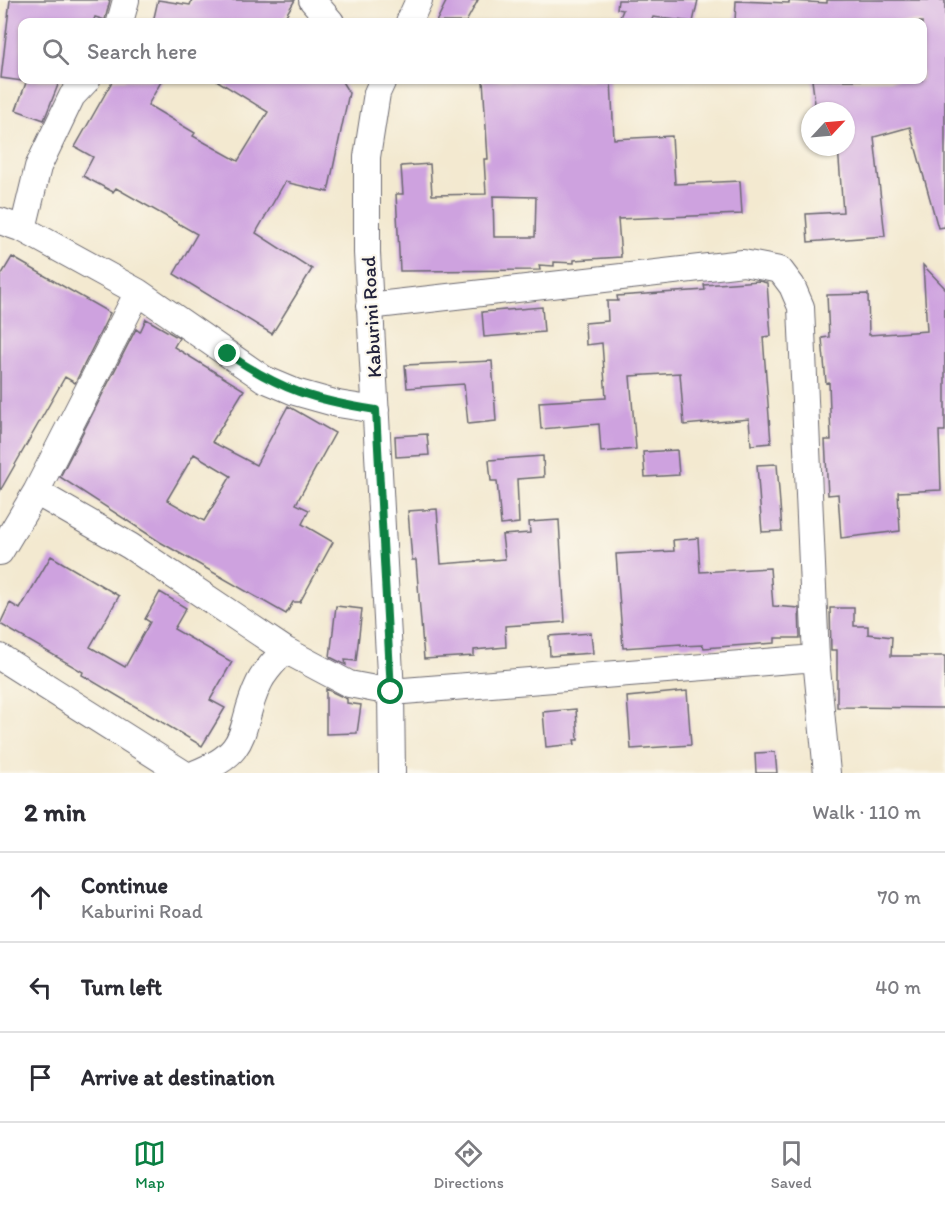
<!DOCTYPE html>
<meta charset="utf-8">
<style>
body{margin:0;font-family:Itim,sans-serif;background:#f2f2f3;color:#2b2b33}
.compass{position:absolute;left:801px;top:102px;width:54px;height:54px;border-radius:50%;background:#fff;box-shadow:0 2px 4px #0004;rotate:64deg}
.stop{position:absolute;width:18px;height:18px;margin:-14px;border:4px solid #0b8043;border-radius:50%;background:#fff}
.stop.end{background:#0b8043;border-color:#fff;box-shadow:0 2px 6px #0008}
.list{margin:0;padding:0;list-style:none}
h2{display:flex;justify-content:space-between;align-items:center;height:78px;margin:0;padding:0 24px;font-size:26px}
h2 small{font-size:20px;font-weight:400;color:#7c7c81}
.list li{display:grid;grid-template-columns:39px 1fr auto;gap:18px;align-items:center;box-sizing:border-box;height:90px;padding:0 24px;border-top:2px solid #e1e1e2}
.list b{display:block;font-size:22px;white-space:nowrap}
.list p{margin:0;font-size:20px;white-space:nowrap;color:#7c7c81}
.list em{font-size:20px;font-style:normal;color:#7c7c81}
.icon{flex:none;width:33px;height:33px;fill:none;stroke:currentColor;stroke-width:2;stroke-linecap:round;stroke-linejoin:round}
.map{position:relative;flex:none;width:945px;height:773px;overflow:hidden}
.search{position:absolute;background:#fff;box-shadow:0 2px 4px #0004;left:18px;right:18px;top:18px;height:66px;display:flex;align-items:center;gap:15px;box-sizing:border-box;padding:0 21px;border-radius:12px;color:#7c7c81;font-size:22px}
.sheet{height:348px;background:#fff}
nav{display:flex;justify-content:space-around;align-items:center;box-sizing:border-box;height:84px;border-top:2px solid #e1e1e2;background:#fff;font-size:16px;color:#7c7c81}
nav a{display:grid;justify-items:center;gap:3px}
nav .on{color:#0b8043}
.map>svg:first-child{display:block}
</style>
<div class="map">
<svg width="945" height="773" viewBox="0 0 945 773">
<rect width="100%" height="100%" fill="#fbf7ec"/>
<filter id="ink" filterUnits="userSpaceOnUse"><feTurbulence type="fractalNoise" baseFrequency=".0167" numOctaves="2"/><feDisplacementMap in="SourceGraphic" scale="12" xChannelSelector="R" yChannelSelector="G"/><feConvolveMatrix kernelMatrix="1 2 1 2 8 2 1 2 1" color-interpolation-filters="sRGB"/></filter>
<filter id="wash" filterUnits="userSpaceOnUse"><feTurbulence type="fractalNoise" baseFrequency=".008" numOctaves="4" result="noise"/><feDisplacementMap in="SourceGraphic" scale="24" xChannelSelector="R" yChannelSelector="G"/><feGaussianBlur stdDeviation="1.35" result="paint"/><feColorMatrix in="noise" values="0 0 0 0 0 0 0 0 0 0 0 0 0 0 0 0 0 1.4 0 .05"/><feComposite in="paint" operator="in"/></filter>
<g filter="url(#wash)">
<rect width="100%" height="100%" fill="#f3e9d0"/>
<g id="blocks">
<path fill="#cea2df" fill-rule="evenodd" d="M10,0H110L105,20L95,17L93,22H22V81L1,78Z
M158,0L190,5L192,0H295L282,22H153Z
M447,0H478L466,22H436Z
M618,0H698L693,22L653,17L651,22H618L623,10L617,9Z
M827,0H945V227L938,228L910,127L874,137L885,236L808,242L806,214L843,212L838,147H846V111H816L812,80H922V22H735L736,1L789,3V1L827,3Z
M27,80H60L44,120L16,110Z
M113,80H162L148,105L195,133L193,136L238,161L268,112L216,80H341L349,93L328,192L285,182L258,229L256,233L312,269L272,334L174,274L197,234L116,188L113,192L83,176L93,157L75,147Z
M483,80H611L614,139L672,136L675,184L740,181L742,214L618,219L621,257L574,260V263L554,262V266L539,265L540,270L400,271L396,194H403L401,166L430,164L432,195L486,194L484,159H488ZM493,196L536,197L535,237H494Z
M12,257L110,313L75,383L65,377L0,491V277Z
M923,265L945,288V431H939L941,490L898,492L900,531L841,538L838,494L828,495L825,440H831L829,382L826,383L822,338L829,337L827,295L868,294L869,335L927,331Z
M759,281L767,283L771,336L763,337L771,443L751,445L749,419L684,425L680,373L630,376L636,449L601,452L599,424L541,429L539,402L606,398L602,343L586,345L585,323L608,321L607,301H618L617,296L705,290L704,285Z
M542,307L544,332L484,337L482,312Z
M146,319L179,338L174,347L244,390L212,442L256,465L288,406L335,433L296,504L309,510L302,524L333,542L300,602H293L286,614L160,542L60,477L136,329L140,332ZM194,454L231,476L204,521L167,500Z
M492,361L496,421L468,424L464,384L407,388L405,365Z
M427,434L429,455L396,457L395,436Z
M677,450L679,475L645,477L643,452Z
M543,456L544,477L517,479L519,523L501,525L497,481H491L489,460Z
M777,464L782,531L762,532L757,465Z
M437,509L441,564L505,559L502,535L530,533L529,522L559,520L565,622L505,626L506,647L474,650V656L424,659L416,560H412L408,511Z
M698,538L700,572L770,568L773,606L799,608L800,638H775V643L704,648L703,645L681,646V644L623,648L616,554L674,551L673,540Z
M51,556L119,596L90,647L125,667L150,622L145,619L160,592L186,608L174,629L232,662L210,700L225,708L202,746L82,675L83,672L0,624L10,603L20,609Z
M336,606L362,609L356,661L345,660L346,665L330,657Z
M830,608H854V626H868V634L892,637L891,656H945V708L837,707V650H831Z
M591,633L593,653L550,656L549,636Z
M326,689L347,699V703L361,705L357,733L326,734Z
M687,691L691,745L631,749L627,697Z
M576,709L578,740H574L575,744L546,747L543,712Z
M775,752L777,773H756L755,753Z"/>
</g>
</g>
<g filter="url(#ink)">
<use href="#blocks" fill-opacity="0" stroke="#6b686f" stroke-width="1.5"/>
<g fill="none" stroke-linecap="round" stroke-linejoin="round">
<g stroke="#6b686f" stroke-width="28">
<path id="street" d="M312,0L331,22
M120,22L126,0
M409,22L419,0
M383,80L377,93L367,157V253L391,692L392,773
M0,221L23,229L138,292L36,492L0,552
M23,229L38,167L72,96L87,80
M138,292L264,379L295,392L338,404L376,410
M369,306L743,263L780,270L792,286L801,307L816,658L827,773
M36,492L130,546L285,650L349,684L391,692L816,658
M0,657L183,773
M196,773C254,750 237,728 259,683C265,670 276,660 285,650"/>
</g>
<use href="#street" stroke="#fff" stroke-width="26"/>
</g>
</g>
<g fill="none" stroke-linecap="round" stroke-linejoin="round" filter="url(#ink)">
<path stroke="#0b8043" stroke-width="8" d="M228,354C281,390 313,400 376,410L391,692"/>
</g>
<g text-anchor="middle" dominant-baseline="central" stroke-width="4.5" stroke-linejoin="round" paint-order="stroke">
<g font-size="20" fill="#22223b" stroke="#fbf7ec">
<text transform="translate(371 317) rotate(-93)">Kaburini Road</text>
</g>
</g>
</svg>
<svg class="compass" viewBox="-18 -18 36 36"><path d="M0-13l5 13h-10z" fill="#e53935"/><path d="M0 13l5-13h-10z" fill="#7c7c81"/></svg>
<div class="stop" style="left:391px;top:692px"></div>
<div class="stop end" style="left:228px;top:354px"></div>
<div class="search"><svg class="icon" aria-label="search" viewBox="0 0 24 24"><circle cx="10" cy="10" r="6"/><path d="M15 15l6 6"/></svg>Search here</div>
</div>
<section class="sheet">
<h2>2 min<small>Walk · 110 m</small></h2>
<ul class="list">
<li><svg class="icon" aria-label="ahead" viewBox="0 0 24 24"><path d="M12 20V5M6 11l6-6 6 6"/></svg><div><b>Continue</b><p>Kaburini Road</p></div><em>70 m</em></li>
<li><svg class="icon" aria-label="left" viewBox="0 0 24 24"><path d="M17 20v-9H6M10 6l-5 5 5 5"/></svg><div><b>Turn left</b></div><em>40 m</em></li>
<li><svg class="icon" aria-label="arrive" viewBox="0 0 24 24"><path d="M6 21V4h12l-3 4 3 4H6"/></svg><div><b>Arrive at destination</b></div></li>
</ul>
</section>
<nav>
<a class="on"><svg class="icon" aria-label="map" viewBox="0 0 24 24"><path d="M3 6l6-2 6 2 6-2v14l-6 2-6-2-6 2zM9 4v14M15 6v14"/></svg>Map</a>
<a><svg class="icon" aria-label="directions" viewBox="0 0 24 24"><path d="M12 3l9 9-9 9-9-9zM9 14v-3h6M13 9l2 2-2 2"/></svg>Directions</a>
<a><svg class="icon" aria-label="saved" viewBox="0 0 24 24"><path d="M7 4h10v16l-5-4-5 4z"/></svg>Saved</a>
</nav>
